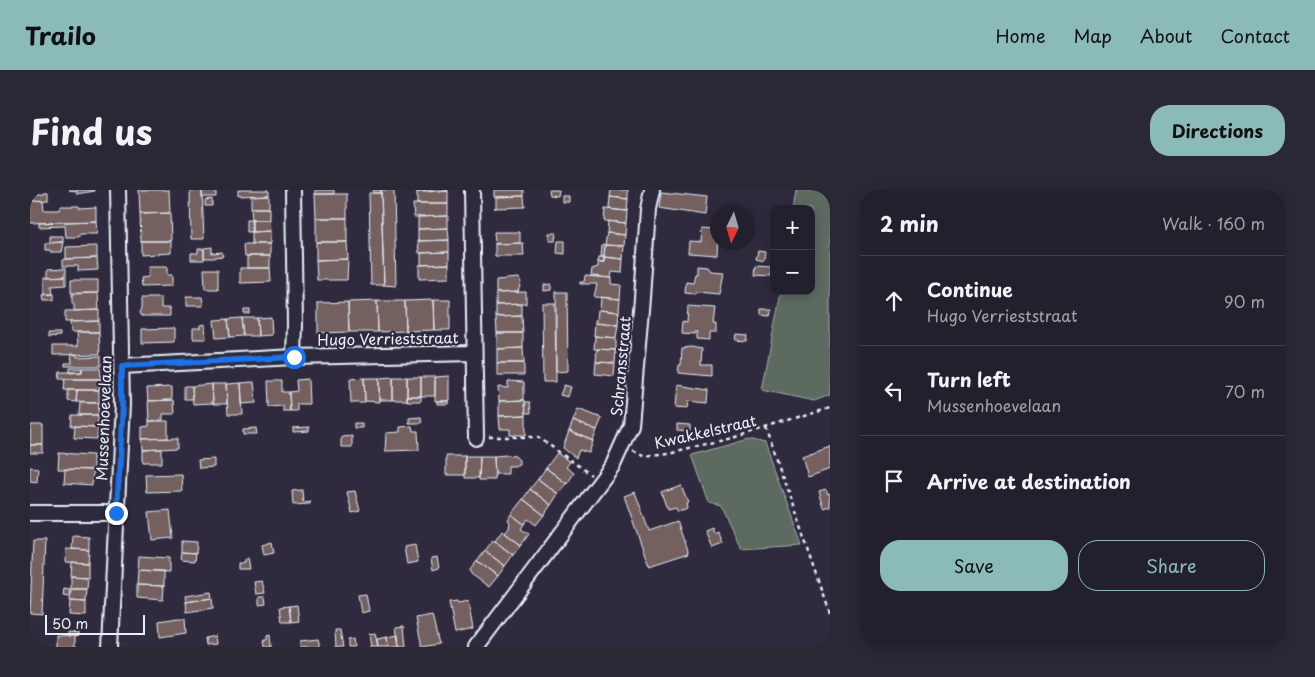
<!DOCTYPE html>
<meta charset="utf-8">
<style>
body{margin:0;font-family:"Playpen Sans",sans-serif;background:#2b2836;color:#f1f3f6}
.controls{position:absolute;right:15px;top:15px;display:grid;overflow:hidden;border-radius:10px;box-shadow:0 2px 12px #0003}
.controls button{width:45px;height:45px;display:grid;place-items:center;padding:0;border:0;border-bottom:1px solid #403e4a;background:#23202e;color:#f1f3f6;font:25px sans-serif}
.compass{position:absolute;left:680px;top:15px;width:45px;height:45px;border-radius:50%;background:#23202e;box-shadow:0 2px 12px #0003;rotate:185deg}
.scale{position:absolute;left:15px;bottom:12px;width:100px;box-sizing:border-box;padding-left:5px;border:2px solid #e8f1f8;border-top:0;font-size:14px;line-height:18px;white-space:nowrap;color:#e8f1f8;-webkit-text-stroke:4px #2f2a3d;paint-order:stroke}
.stop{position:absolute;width:15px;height:15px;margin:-11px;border:4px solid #1a73e8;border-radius:50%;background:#fff}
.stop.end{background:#1a73e8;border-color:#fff;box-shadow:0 1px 5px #0008}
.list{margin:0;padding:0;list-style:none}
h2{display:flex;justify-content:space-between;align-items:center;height:65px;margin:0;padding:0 20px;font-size:21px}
h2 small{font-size:16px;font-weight:400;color:#a3a3aa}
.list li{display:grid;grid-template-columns:32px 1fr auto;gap:15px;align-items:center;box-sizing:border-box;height:90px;padding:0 20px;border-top:1px solid #403e4a}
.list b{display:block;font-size:19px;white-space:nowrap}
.list p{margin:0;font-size:16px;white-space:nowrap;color:#a3a3aa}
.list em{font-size:16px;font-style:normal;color:#a3a3aa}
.actions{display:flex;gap:10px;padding:15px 20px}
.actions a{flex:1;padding:11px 0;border:1px solid #8bbbb9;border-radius:20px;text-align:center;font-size:18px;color:#8bbbb9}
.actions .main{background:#8bbbb9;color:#111}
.icon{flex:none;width:28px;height:28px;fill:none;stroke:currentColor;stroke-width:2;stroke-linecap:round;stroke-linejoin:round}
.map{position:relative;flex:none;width:800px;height:457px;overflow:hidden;border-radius:20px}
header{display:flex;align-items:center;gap:30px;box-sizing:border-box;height:70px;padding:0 25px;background:#8bbbb9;color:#111}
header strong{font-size:24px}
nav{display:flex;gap:28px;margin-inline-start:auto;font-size:18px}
.intro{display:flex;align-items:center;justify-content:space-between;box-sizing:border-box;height:120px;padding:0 30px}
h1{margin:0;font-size:35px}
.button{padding:12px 22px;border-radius:20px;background:#8bbbb9;color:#111;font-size:18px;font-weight:700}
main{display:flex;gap:30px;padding:0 30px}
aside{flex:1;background:#23202e;border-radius:20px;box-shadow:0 2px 12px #0003}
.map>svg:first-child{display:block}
</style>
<header>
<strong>Trailo</strong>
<nav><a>Home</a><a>Map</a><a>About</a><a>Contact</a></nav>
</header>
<div class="intro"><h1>Find us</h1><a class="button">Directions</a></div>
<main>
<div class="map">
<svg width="800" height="457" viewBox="0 0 800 457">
<rect width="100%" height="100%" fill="#2f2a3d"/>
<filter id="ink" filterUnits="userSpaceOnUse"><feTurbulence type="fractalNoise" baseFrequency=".02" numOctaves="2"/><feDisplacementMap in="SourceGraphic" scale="10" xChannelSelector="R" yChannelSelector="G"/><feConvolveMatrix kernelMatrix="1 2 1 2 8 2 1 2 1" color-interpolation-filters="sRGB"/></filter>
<g filter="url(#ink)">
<path fill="#5c6b61" stroke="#a2aeac" d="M766,0H800V205L784,211L732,200L751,101H781V19H763Z
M719,249L735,253L772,355L711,359L691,316L679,313L662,265Z"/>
<path fill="#746061" stroke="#e8f1f8" d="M39,0H65V1L47,4V1Z
M109,0H139L140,23L110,24Z
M160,0H172L174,49H161Z
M172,0H186V7H172Z
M208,0H239V5L208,6Z
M285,0H304V4H285Z
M343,0H351V3H343Z
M351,0H364L366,96L354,95Z
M387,0H418V1L387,2Z
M464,0H494V6L464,7Z
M519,0H529L528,6L520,5Z
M581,0H598V9L580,7Z
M418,1V14H387V2Z
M14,2H18V10L0,11V4H13Z
M631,2L677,7L675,25L629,18Z
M339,3H351L354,95H341Z
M285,4H317V28H286Z
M239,5V18H221V6Z
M494,6L495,17L464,18H466V7Z
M532,6H539V12H532Z
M580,7L598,9L597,21L579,19Z
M182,9V16H175V10Z
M13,10L14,20H29L30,16H49V18L66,17V31L0,33V11Z
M383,14H418V26L384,27Z
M221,18H239V30H222Z
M575,19L597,21L596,33L574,31Z
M140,23L141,51H111L110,24Z
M418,26V38L388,39V27Z
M286,28H317V52H286Z
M217,30H222V42H217Z
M222,30H239L240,41L222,42Z
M66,31L67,44H49V47H36L35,36L9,37V33Z
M578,31L596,33L595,45L577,43Z
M418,38L419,50L388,51V39Z
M672,39L688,40L687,65L658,63L659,51L671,52Z
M240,41V54H222V42Z
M464,42H490V53L465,54Z
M519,43H526L525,51H519Z
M577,43L595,45L594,56L575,55Z
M20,46H33V52L20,53Z
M419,50V62L389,63L388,51Z
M111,51H141V63L111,65Z
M528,51H535V64L527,63Z
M33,52L31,62H20V60H15V53Z
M286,52H317L318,69L286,70Z
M493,53L494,66H465V54Z
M214,54H240V66H215Z
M572,55H575L574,67H571Z
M575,55L594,56L593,69L574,67Z
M67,56V68L36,69V57Z
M182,57V63L192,62L193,66L185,67V68H174V58Z
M168,59H174V70H161V63H168Z
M728,61L735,62L734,71L726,69Z
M419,62V74L391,75V63Z
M217,66H240V78H217Z
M569,67H574V72H568Z
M574,67L593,69L592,83L582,82L581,88L561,86L562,79L568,77V72H574Z
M67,68L68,80L48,81V76H33V70L36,69Z
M318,69L317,90H287L286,70Z
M419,74V88L389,89V75Z
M667,76L677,77L680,81L693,82L689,104L666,102V104L655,103L656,92L663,93L665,84H667Z
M726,76L742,77L741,86L725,85Z
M117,77H137V85H142V96L112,97L111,88L118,87Z
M36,78V86L18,87V79Z
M210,78H240L241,92L210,93Z
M174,79H188V99H175Z
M36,86V95L22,96L23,104H15V87Z
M555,86L581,88V94L591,95L590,109L564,107L567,94H550V92H554Z
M488,88L491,92L488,102L466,103V90Z
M41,90H68V103H41Z
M521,94V100L514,101V95Z
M496,102V114L466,115V103Z
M526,102H537L538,181L526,182Z
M68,103L69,120L44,121V114H42V104Z
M23,104H24V110H14L13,105Z
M156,107H172L173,116H156Z
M571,107L590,109L589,122L570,120Z
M112,108H131V118H140V126H112L110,123L112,118Z
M403,110H420V140H404Z
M403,110L404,140L376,141L375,111Z
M347,111H375L376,141L348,142Z
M347,111L348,142H319L318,112Z
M318,112L319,142L288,143V113Z
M512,113H525L526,192H513Z
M492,114V126L466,127V115Z
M658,116L685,118L683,134H686V143H679V150L667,149V142H665V144L652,143L653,131L657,132Z
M731,119H741L740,126L731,125Z
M69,120V131L35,132V121Z
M214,120H220V124H214Z
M568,120L589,122L588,135L565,133V130H567Z
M492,126L493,143H467L466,127Z
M241,127L242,145L228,146L227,128Z
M212,128H227L228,146H214Z
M212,128L214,146L200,147L198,129Z
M198,129L200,147L186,148L184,130Z
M69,131V142H41L40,132Z
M565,133L588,135L586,148L564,146Z
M175,134L176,149H163V138H170V135Z
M144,138V152L112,153V139Z
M47,142H69L70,164L23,165V156H48Z
M19,143H30V146L19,147Z
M467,143H493V158L467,159Z
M706,144L718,145L717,151L705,150Z
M565,146L586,148V160L564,159Z
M662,157L672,159L671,175H682V186L648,183L649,175H651L652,158Z
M493,158L494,173H467V159Z
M567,159L586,160L585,173L566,172Z
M41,164H47V167L71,166V176H35V173H42Z
M566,172L585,173L584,186L565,184Z
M467,173H494V185H467Z
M40,178H52V182L40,183Z
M52,178H70L71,189H29L30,182H52Z
M419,186V211H405V187Z
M363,187H377V210H363Z
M363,187V210H349V188Z
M377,187H391V206H377Z
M391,187H405V206H391Z
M334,188H349V212L335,211Z
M334,188L335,213H321L320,189Z
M35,189H71L69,200H34Z
M278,189L279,214H267V221H260L259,202L267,201L266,190Z
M238,191H252V202H259L260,221H253V216L239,217Z
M478,191L494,192V210L469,211L468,197L478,198Z
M224,192L226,213L211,214L210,193Z
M210,193L212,224H198L196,194Z
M182,194H196L197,214H183Z
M182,194L183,213L163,214L162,196Z
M534,195L541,197L538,207L530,205Z
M646,195L679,200L678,213L658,211L657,219L644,218Z
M155,196H162L163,209H155Z
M142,197V210L118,211L117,198Z
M38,200H47L46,212L38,211Z
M47,200H69V213L46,212Z
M377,206H391V211H377Z
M144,210L145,224H133V230L119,231L118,211Z
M495,210L496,225L469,226V211Z
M407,211H418V214H407Z
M495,212H500L501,223H496Z
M50,213H69L68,225H49Z
M548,219L572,228L567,240L543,231Z
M42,225H68V237L41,236Z
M496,225V245H480V239H470L469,226Z
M391,227L392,233H379V228Z
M119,231H138V248L112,249V237L119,236Z
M543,231L567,240L563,251L539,241Z
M324,233H332V238H324Z
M647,234L660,235V241L647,240Z
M1,235H13V255H0Z
M45,236L68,237L67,249L44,248Z
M382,236L383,241H388L389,260L355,261L356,243L370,242V237Z
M279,237V241L263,242V238Z
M226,238L227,244H213V239Z
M539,241L563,251L559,263L549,260L546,268L533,258Z
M322,246V257H311V247Z
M148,248V258L113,260L112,249Z
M0,255H13V263H0Z
M800,256V279L778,287L772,266Z
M132,259V273H113V260Z
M29,263L63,265V280L28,279Z
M527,263L540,272L536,277L544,283L537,294L516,278Z
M477,265L485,266L489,270V274L484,276H478V284H465L464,266Z
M416,266H435V285H416Z
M435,266H450L449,288H435Z
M450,266H464L465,290H449Z
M184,269V277L169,278L168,270Z
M0,277L8,278L7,292L0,291Z
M516,278L537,294L528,304L508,289Z
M35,279L63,280L62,295L34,293Z
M151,284L152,301L117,302L116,285Z
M508,289L528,304L521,315L500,299Z
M651,295L658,312L656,313L657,318L648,321L646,317L638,319L632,302Z
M500,299L521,315L514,325L493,309Z
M272,300L273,312L280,311V314L263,315L262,301Z
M796,300L798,305L800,304V317L794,319L789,302Z
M325,301L330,321L322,323L317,302Z
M605,302L619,341L648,331L659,363L619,376L594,306Z
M493,309L514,325L506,335L498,329L494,334L481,324Z
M140,320L143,348L122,350L119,322Z
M481,324L494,334L491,339L499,344L491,355L475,343L479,338L480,332L478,330Z
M682,338L684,344L688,342L693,354L682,358L675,341Z
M472,341L491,355L483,365L465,351Z
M43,346L59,347V360L42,359Z
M463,350L483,365L475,376L455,361Z
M3,351H15L12,424L0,423Z
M152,351L167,352L166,363L152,362Z
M242,352L244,363L234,365L232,355Z
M385,355L388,372L377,374L374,357Z
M36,359L59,360L58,373L35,372Z
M455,361L475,376L468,386L447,371Z
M152,362L166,363L165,371L151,370Z
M109,366L139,368V382L108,380Z
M407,367L409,378L403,380L401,368Z
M217,368L219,379H208V373H214V370Z
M447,371L468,386L459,397L441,384L440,380Z
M42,372L58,373V387L41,386Z
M108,380L134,381V396L107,395Z
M41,386L58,387L57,399H41Z
M232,391L235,403L226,404L224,392Z
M107,395L134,396L133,410L107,408Z
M34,399L40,400L39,407L33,406Z
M41,399H57L56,412L40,411Z
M181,402L182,408L156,412L155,406Z
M336,404L339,421L331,423L328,405Z
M229,407H235L236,414L229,415Z
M182,408L183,418L157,422L156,412Z
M40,411L56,412V426L39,425Z
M427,411L428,413L438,411L443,439L425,443L419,412Z
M267,415L269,431L261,432L259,416Z
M259,416L261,432H252L250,417Z
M402,425L409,454L392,457L386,428Z
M148,428H155L156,443L130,447L129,431Z
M374,436L376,457H369L366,437Z
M305,440H310L313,457H306Z
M38,442L48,443V446H38Z
M345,443L348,457H339H341L339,444Z
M26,445L48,446L45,447V456L48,457H26Z
M240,445L241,457H235L234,450H237V446Z
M368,445L369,457H358L357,447Z
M185,446L186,454L176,455L175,448Z
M357,447L358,457H348L347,449Z
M288,449L290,457H270V451Z
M323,449L324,457H318V450Z"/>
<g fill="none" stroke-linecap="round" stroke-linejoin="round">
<g stroke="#e8f1f8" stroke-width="18">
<path id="street" d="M263,0L265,134L264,167
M442,0L446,248
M92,176L264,167L444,163
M0,323H86
M80,457L92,215L88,0
M446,457L583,275L601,235L612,108L618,19L622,0"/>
</g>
<path stroke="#e8f1f8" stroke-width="2.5" stroke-dasharray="4 4" stroke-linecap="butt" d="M736,238L800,423
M459,247H508L561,285
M603,261L613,266L638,263L702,248L800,218"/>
<use href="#street" stroke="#2f2a3d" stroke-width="14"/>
</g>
</g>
<g fill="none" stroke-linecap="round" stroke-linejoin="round" filter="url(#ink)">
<path stroke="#1a73e8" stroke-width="6" d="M86,323L92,215V176L264,167"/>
</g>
<g text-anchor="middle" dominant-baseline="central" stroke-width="4.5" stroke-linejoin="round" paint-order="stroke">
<g font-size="15" fill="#e8f1f8" stroke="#2f2a3d">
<text transform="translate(358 148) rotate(-1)">Hugo Verrieststraat</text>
<text transform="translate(590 176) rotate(-85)">Schransstraat</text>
<text transform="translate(73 228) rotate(-88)">Mussenhoevelaan</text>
<text transform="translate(675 241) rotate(-13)">Kwakkelstraat</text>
</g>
</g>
</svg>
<div class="controls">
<button>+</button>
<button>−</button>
</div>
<svg class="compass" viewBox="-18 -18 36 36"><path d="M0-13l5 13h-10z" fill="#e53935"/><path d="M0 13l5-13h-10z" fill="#a3a3aa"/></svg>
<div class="scale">50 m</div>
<div class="stop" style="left:264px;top:167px"></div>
<div class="stop end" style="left:86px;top:323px"></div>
</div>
<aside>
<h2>2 min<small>Walk · 160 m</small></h2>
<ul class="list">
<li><svg class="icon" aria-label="ahead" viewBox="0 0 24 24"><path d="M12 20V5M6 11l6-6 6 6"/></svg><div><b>Continue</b><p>Hugo Verrieststraat</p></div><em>90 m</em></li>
<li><svg class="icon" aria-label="left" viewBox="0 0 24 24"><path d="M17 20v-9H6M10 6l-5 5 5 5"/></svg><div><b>Turn left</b><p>Mussenhoevelaan</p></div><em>70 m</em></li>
<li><svg class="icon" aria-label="arrive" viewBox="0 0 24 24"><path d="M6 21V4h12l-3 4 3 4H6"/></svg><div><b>Arrive at destination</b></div></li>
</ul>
<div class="actions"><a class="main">Save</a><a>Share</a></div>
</aside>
</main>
